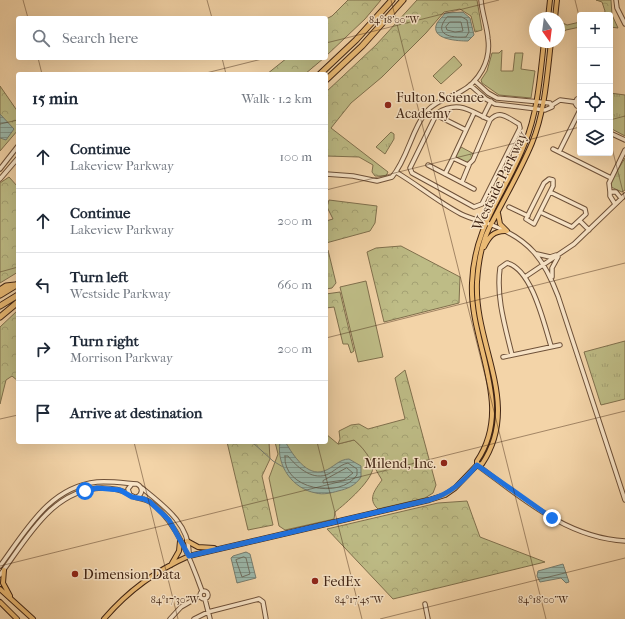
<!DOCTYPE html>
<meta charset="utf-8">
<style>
body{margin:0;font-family:"IM FELL French Canon",serif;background:#f2f2f3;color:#1f2937}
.controls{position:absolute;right:12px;top:12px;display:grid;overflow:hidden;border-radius:4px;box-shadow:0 4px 16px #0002}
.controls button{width:36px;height:36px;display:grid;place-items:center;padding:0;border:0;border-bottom:1px solid #e0e1e3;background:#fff;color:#1f2937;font:20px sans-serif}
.compass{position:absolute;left:529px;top:12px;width:36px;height:36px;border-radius:50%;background:#fff;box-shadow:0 4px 16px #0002;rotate:166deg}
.stop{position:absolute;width:12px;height:12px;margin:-9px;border:3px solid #1a73e8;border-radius:50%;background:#fff}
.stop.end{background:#1a73e8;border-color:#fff;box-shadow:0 1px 4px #0008}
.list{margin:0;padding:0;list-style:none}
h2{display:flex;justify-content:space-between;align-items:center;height:52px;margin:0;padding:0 16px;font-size:17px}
h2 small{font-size:13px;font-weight:400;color:#747a83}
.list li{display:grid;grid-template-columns:26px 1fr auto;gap:12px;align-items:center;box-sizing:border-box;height:64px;padding:0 16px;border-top:1px solid #e0e1e3}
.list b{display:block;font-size:15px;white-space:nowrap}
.list p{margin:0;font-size:13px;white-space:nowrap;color:#747a83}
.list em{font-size:13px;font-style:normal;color:#747a83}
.icon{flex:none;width:22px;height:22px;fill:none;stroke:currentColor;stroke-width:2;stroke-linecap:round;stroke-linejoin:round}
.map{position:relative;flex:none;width:625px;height:619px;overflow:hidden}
.search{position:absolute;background:#fff;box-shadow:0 4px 16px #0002;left:16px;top:16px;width:312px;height:44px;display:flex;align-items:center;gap:10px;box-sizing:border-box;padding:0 14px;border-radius:4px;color:#747a83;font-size:15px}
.panel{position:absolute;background:#fff;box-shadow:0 4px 16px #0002;left:16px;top:72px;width:312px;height:372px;border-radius:4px}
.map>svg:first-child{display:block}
</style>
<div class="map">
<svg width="625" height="619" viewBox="0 0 625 619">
<defs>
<pattern id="forest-crowns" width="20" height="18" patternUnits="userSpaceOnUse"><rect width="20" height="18" fill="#bebc86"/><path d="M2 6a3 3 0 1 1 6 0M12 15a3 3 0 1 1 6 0" fill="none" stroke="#a4a173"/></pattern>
<pattern id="park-tufts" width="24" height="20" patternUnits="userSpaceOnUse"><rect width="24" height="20" fill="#bebc86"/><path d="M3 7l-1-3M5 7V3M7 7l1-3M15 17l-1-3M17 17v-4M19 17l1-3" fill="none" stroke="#a4a173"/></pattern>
<pattern id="water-rules" width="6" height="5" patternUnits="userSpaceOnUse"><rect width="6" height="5" fill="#9bb8ab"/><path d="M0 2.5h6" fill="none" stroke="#80958a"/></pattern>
</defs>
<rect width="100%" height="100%" fill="#f3d4a8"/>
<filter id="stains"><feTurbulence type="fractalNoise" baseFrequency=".005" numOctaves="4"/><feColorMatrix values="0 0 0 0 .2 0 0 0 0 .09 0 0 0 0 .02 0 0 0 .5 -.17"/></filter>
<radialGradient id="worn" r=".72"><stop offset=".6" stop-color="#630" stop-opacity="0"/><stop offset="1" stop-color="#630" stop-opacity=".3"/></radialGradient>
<path fill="#bebc86" stroke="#80704d" d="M502,50L501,71H513L515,53H523L521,69L535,71L531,98L499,95L482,83L481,80L487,71L492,53H499Z
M454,56L462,65L441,84L433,76Z
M366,281L383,357L358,362L340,287Z
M326,434L338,444L354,440C361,446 371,455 373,465C375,479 345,504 335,512L334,519L285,530L279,526L269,478L278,454L275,442H326Z"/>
<path fill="url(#forest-crowns)" stroke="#80704d" d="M348,0H381L365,19L326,56V19L332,16Z
M417,0H477L482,30L475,32L471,16L460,9L444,12L426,33L382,77L351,103L331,128L388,172L386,176H375L372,172L373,165L359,157L326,156V92L376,45Z
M596,0H611L612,15L618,28L610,27V15H604L605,11L602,2Z
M559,21L567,25L580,22V27L566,30L559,35Z
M287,58H324L305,74H267Z
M0,86L18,112V130L0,151Z
M9,177L18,187V272L0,283V183Z
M329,200L377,206L375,223L370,231L326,243V221L333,219L327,207Z
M401,246L460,277L459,303L384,322L367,252L376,248Z
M340,292L354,351L351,353L348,344H343L334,307L326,308V294Z
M18,310V381L12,376L6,380L0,404V327Z
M405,370L436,485L433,493L425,498L378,509C367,499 375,490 382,480C373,466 368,451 354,440L338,444L340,439L339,431L351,425L359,424L368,429L405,419L395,378Z
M227,442H269L270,459L262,476L273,525L248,530Z
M467,501L480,537L545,562L393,599L327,529L438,503Z"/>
<path fill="url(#park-tufts)" stroke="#80704d" d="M610,93L625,95V136L610,128Z
M391,132L394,134V139L385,154L376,147Z
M461,147L474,154L469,164L455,157Z
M625,158V190L622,192L611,187V181Z
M326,250H328L336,283L332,288L326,289Z
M625,341V399L601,405L584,352Z"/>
<path fill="url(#water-rules)" stroke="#777d6f" d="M463,12L470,18L474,35L468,41C459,41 429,40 437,23C439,20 443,16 445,13Z
M0,114L14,129L6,140L0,138Z
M280,442L286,443C293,455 307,477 324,471C333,468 339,459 349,459L361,466V477C355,486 347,489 338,491C331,493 323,495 316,493C293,489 276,466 280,442Z
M246,552L250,554L256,578L237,583L231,558L233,556Z
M563,564L569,582L566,583L561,578L540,582L537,576L538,571Z"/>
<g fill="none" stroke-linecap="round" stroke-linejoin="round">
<path stroke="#6e6e60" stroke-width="1" d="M462,17L467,20L469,32L466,37C451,38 432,35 447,17Z
M450,22H461L463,31L455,32L447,30L446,27Z
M285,456H288C296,466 311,480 326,475C334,472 339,465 348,463L357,469V475C340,500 282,489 285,456Z
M347,468L353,473L344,480L323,483V481Z
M244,557L246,558L250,574L242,577L236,560Z"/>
<path stroke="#777d6f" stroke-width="1" d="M252,442L273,461L283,467"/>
<g stroke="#6e5139" stroke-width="5.5">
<path id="minor" d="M616,0L617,8L625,24
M470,85L486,99L495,104L545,110L552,107L550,103L497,98L488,93L475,81
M580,98L577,99L575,103L577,106L580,107
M552,105L560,100L575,102
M474,113L453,158L468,165L473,160L490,120C500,109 508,118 519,124L520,128L482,204L474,207L412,173L410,168L437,113C459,100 470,111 490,120
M436,115L466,130
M483,117L491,101
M610,133L625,140
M553,149L611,178
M559,152L580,110V107
M428,165L474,189
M0,169L18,146
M396,172C418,185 438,202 461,214C471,219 482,221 492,225C530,240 544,259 558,296L625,500
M326,174L353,176L377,181L392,177C408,158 411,131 426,112C435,101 448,99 460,92C479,82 491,61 488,39C487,26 482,13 481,0
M445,174L453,158
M0,179L18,158
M549,179L553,180V186L534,224L526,219L544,183Z
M462,182L469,165
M610,192L609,183L625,150
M615,204L610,196V192H616L621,198
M509,207L528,216
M540,212L572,227L586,214L585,209L550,192
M580,221L589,230
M537,254L550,257L556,255
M525,277L574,244L625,195
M552,277V268L558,257
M512,355C505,326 496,297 500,268L507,263C532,269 544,324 551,346
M503,357L560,345
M477,465C522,498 567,538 625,541
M132,484L128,489L130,495C137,499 144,498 150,502C176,520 192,563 202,591
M142,488C163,505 191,525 189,556
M0,566C26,531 49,487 97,482C110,481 124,483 137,484C143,487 143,494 137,497
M0,575C26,540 52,489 102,488C111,488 120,489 129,494
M200 595a4 4 0 1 1 8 0a4 4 0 1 1-8 0Z
M205,599L210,619
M425,604L428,619
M170,619L181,607L200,596
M194,619L208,612L259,599L263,602L266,619"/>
</g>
<g stroke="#412514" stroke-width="6">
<path id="major" d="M548,18L550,0
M555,18L557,0
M498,213L500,224L507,231
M484,247C489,237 493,231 505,231
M477,465V461C515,405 469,343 472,283C474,225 506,193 525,143C538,111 540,76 544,42
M187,541L198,547L214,548
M171,565L179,551L180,541
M4,570L3,583L10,596
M0,589L33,619
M0,602L17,619
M104,619C127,592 157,570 189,556L429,500L445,495L455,488L477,465L482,464C522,404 474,346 477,282C478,267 480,252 485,238C488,229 493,221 497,213C509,190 522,167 532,143C545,111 547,76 551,42"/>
</g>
<g stroke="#412514" stroke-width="7">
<path id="highway" d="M320,74L356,40L392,0
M326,80L362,46L403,0
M0,290L6,286L15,285
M0,295L18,284
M0,306L18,295
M0,317L18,302"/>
</g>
<use href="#minor" stroke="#f7e3c6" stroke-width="3.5"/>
<use href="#major" stroke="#eaba74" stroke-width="4"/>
<use href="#highway" stroke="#eaba74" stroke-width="5"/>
</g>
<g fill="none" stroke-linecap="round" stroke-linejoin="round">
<path stroke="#1a73e8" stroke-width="5" d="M85,491L97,488L120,490L132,497L144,499L150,502L169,520L189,556L429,500C450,494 463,482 477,465L552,518"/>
</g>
<path fill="none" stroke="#412514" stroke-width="1" stroke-opacity="0.45" d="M23,0L28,18M207,0L212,18M391,0L546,619M575,0L580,20M326,43L499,0M38,58L42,74M222,58L226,74M202,74L266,58M610,120L625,116M0,124L18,120M610,140L625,200M326,190L580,127M0,272L18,267M326,338L625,263M0,419L18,415M134,442L178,619M317,442L362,619M0,566L625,411M380,619L625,558"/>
<g fill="#8f2418" stroke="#f7e3c6" stroke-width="1.5">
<circle cx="388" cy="105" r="4"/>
<circle cx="444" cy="463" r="4"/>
<circle cx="75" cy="574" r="4"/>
<circle cx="315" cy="581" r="4"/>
</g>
<g text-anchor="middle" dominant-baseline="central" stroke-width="3" stroke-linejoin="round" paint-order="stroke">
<g font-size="14" fill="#412514" stroke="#f7e3c6" text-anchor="start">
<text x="396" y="97">Fulton Science<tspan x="396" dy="16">Academy</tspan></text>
<text x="436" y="463" text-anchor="end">Milend, Inc.</text>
<text x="83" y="574">Dimension Data</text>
<text x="323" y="581">FedEx</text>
</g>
<g font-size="14" fill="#412514" stroke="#f7e3c6">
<text transform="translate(500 181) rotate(-64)">Westside Parkway</text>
</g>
</g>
<g font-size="10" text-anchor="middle" fill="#412514" stroke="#f7e3c6" stroke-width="3" stroke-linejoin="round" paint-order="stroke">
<text x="394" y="23">84°18'00"W</text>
<text x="175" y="603">84°17'30"W</text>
<text x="359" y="603">84°17'45"W</text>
<text x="543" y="603">84°18'00"W</text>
</g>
<rect width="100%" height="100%" filter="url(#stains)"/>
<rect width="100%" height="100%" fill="url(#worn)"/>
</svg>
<div class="controls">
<button>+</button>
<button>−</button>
<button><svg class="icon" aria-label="locate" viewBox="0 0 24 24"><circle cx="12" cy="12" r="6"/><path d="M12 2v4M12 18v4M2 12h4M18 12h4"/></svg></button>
<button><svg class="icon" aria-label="layers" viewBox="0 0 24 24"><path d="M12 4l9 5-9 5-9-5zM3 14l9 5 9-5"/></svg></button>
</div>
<svg class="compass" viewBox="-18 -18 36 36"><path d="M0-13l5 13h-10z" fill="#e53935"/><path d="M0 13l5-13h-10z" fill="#747a83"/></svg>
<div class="stop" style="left:85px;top:491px"></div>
<div class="stop end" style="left:552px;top:518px"></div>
<div class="search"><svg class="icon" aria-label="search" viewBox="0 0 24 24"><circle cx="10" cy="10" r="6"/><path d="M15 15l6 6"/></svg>Search here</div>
<section class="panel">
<h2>15 min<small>Walk · 1.2 km</small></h2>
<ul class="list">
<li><svg class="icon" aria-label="ahead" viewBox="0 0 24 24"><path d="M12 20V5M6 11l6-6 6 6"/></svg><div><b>Continue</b><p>Lakeview Parkway</p></div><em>100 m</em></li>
<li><svg class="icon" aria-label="ahead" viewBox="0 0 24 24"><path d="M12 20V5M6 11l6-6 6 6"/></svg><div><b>Continue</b><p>Lakeview Parkway</p></div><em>200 m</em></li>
<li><svg class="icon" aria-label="left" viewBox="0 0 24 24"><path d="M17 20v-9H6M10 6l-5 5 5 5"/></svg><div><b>Turn left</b><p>Westside Parkway</p></div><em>660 m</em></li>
<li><svg class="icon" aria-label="right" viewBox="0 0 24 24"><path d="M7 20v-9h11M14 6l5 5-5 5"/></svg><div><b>Turn right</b><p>Morrison Parkway</p></div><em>200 m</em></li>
<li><svg class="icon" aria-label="arrive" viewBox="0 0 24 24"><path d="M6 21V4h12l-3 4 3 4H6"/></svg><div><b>Arrive at destination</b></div></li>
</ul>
</section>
</div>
